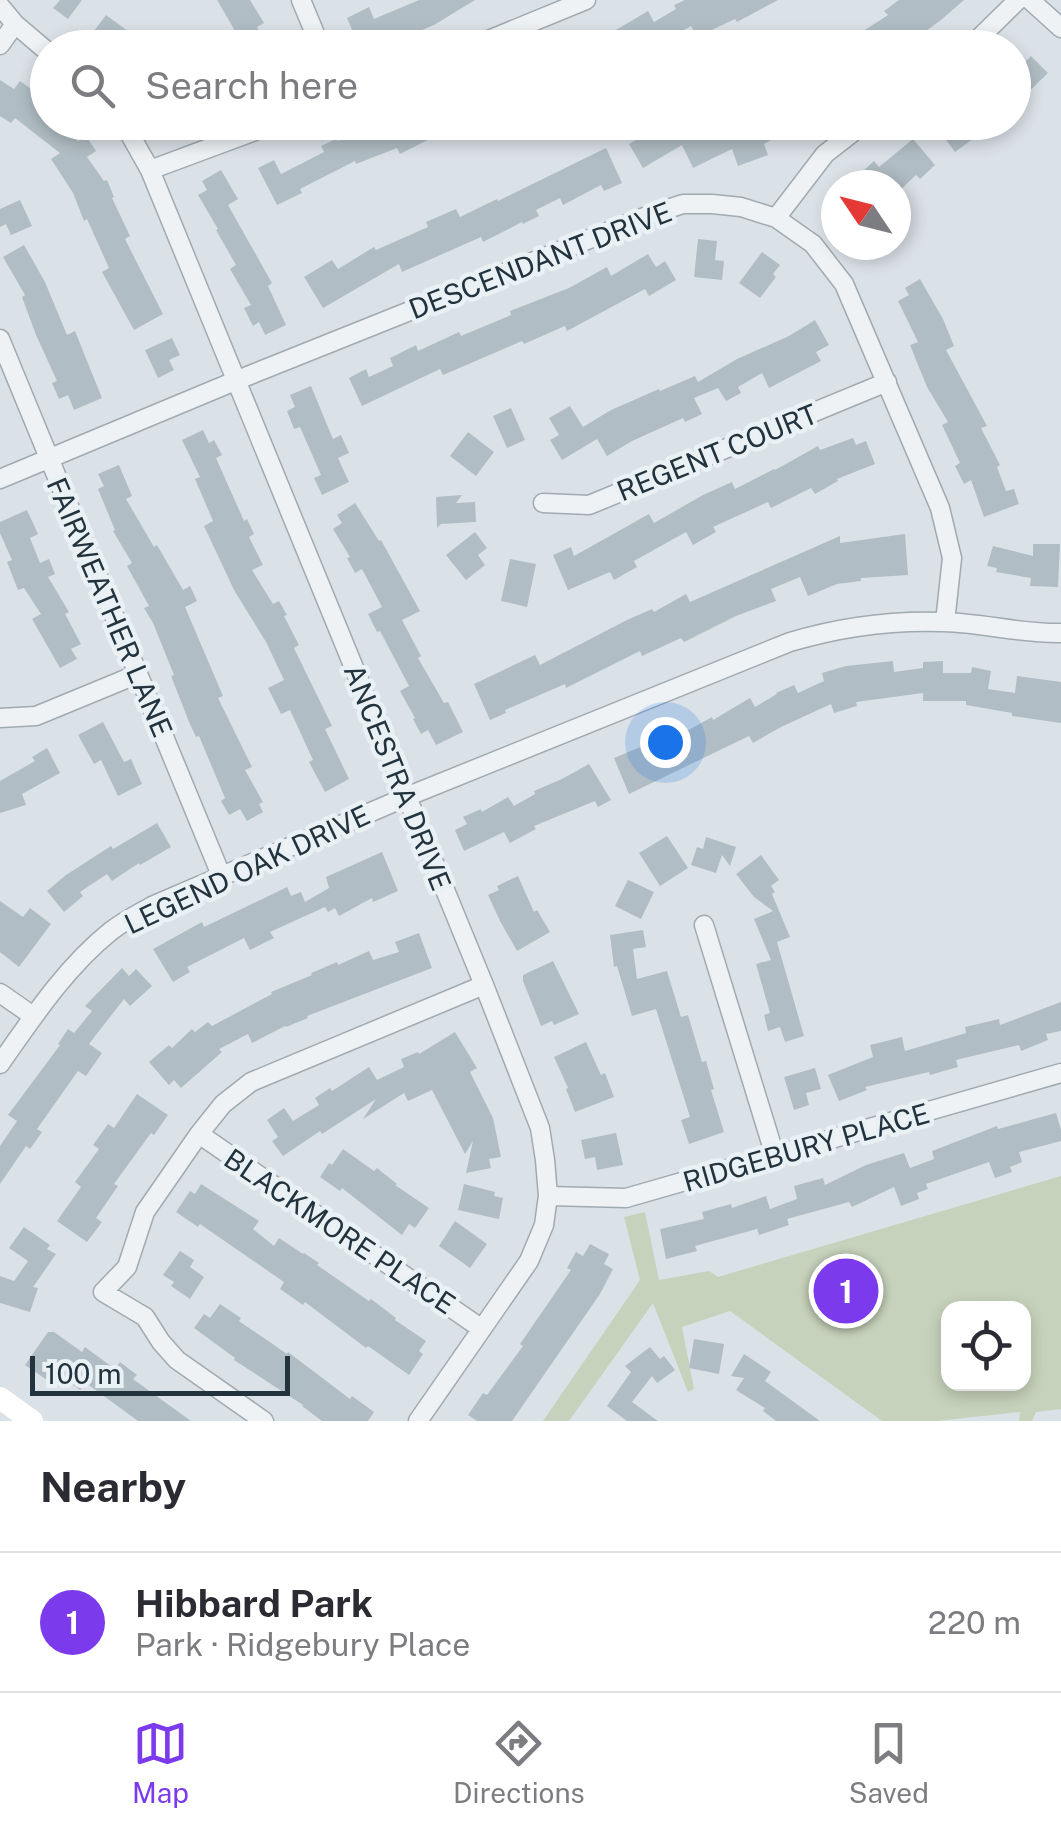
<!DOCTYPE html>
<meta charset="utf-8">
<style>
body{margin:0;font-family:"Public Sans",sans-serif;background:#f2f2f3;color:#2b2b33}
.controls{position:absolute;right:30px;bottom:30px;display:grid;overflow:hidden;border-radius:20px;box-shadow:0 5px 15px #0003}
.controls button{width:90px;height:90px;display:grid;place-items:center;padding:0;border:0;border-bottom:2px solid #e1e1e2;background:#fff;color:#2b2b33;font:50px sans-serif}
.compass{position:absolute;left:821px;top:170px;width:90px;height:90px;border-radius:50%;background:#fff;box-shadow:0 5px 15px #0003;rotate:305deg}
.scale{position:absolute;left:30px;bottom:25px;width:260px;box-sizing:border-box;padding-left:10px;border:5px solid #23333e;border-top:0;font-size:28px;line-height:35px;white-space:nowrap;color:#23333e;-webkit-text-stroke:8px #eaf1f5;paint-order:stroke}
.you{position:absolute;left:665px;top:742px;width:35px;height:35px;margin:-25px;border:8px solid #fff;border-radius:50%;background:#1a73e8;box-shadow:0 0 0 15px #1a73e833}
.badge{display:grid;place-items:center;width:65px;height:65px;border-radius:50%;background:#7c3aed;color:#fff;font-size:32px;font-weight:700}
.pin{position:absolute;translate:-50% -50%;border:5px solid #fff;box-shadow:0 2px 10px #0006}
.list{margin:0;padding:0;list-style:none}
h2{display:flex;justify-content:space-between;align-items:center;height:130px;margin:0;padding:0 40px;font-size:42px}
h2 small{font-size:32px;font-weight:400;color:#7c7c81}
.list li{display:grid;grid-template-columns:65px 1fr auto;gap:30px;align-items:center;box-sizing:border-box;height:140px;padding:0 40px;border-top:2px solid #e1e1e2}
.list b{display:block;font-size:38px;white-space:nowrap}
.list p{margin:0;font-size:32px;white-space:nowrap;color:#7c7c81}
.list em{font-size:32px;font-style:normal;color:#7c7c81}
.icon{flex:none;width:55px;height:55px;fill:none;stroke:currentColor;stroke-width:2;stroke-linecap:round;stroke-linejoin:round}
.map{position:relative;flex:none;width:1061px;height:1421px;overflow:hidden}
.search{position:absolute;background:#fff;box-shadow:0 5px 15px #0003;left:30px;right:30px;top:30px;height:110px;display:flex;align-items:center;gap:25px;box-sizing:border-box;padding:0 35px;border-radius:55px;color:#7c7c81;font-size:38px}
.sheet{height:270px;background:#fff}
nav{display:flex;justify-content:space-around;align-items:center;box-sizing:border-box;height:140px;border-top:2px solid #e1e1e2;background:#fff;font-size:28px;color:#7c7c81}
nav a{display:grid;justify-items:center;gap:5px}
nav .on{color:#7c3aed}
.map>svg:first-child{display:block}
</style>
<div class="map">
<svg width="1061" height="1421" viewBox="0 0 1061 1421">
<rect width="100%" height="100%" fill="#dbe2e7"/>
<path fill="#c6d2bb" fill-rule="evenodd" d="M1061,1176V1409L1036,1412L1032,1421H1019L1020,1412L937,1421H882L730,1311L682,1327L694,1389L688,1392L653,1303L569,1421H543L640,1280L624,1217L645,1212L659,1280L709,1271L718,1277ZM948,1308H1024V1384H948Z"/>
<path fill="#b1bdc4" d="M60,0H82L68,19L53,8Z
M217,0H250L264,23L257,27L262,36L244,46Z
M419,0H475L434,25L408,36L407,32L373,48H360L347,18L369,7L374,19Z
M685,0H778L737,22L735,19L697,37L691,26L652,48H616L609,34L648,11L654,22L676,9L674,5Z
M899,0H964L941,20L903,48H837L888,15L884,11Z
M106,15L132,34L122,48H100L88,39Z
M1014,54L1023,64L1031,56L1048,73L1014,106Z
M0,80L14,89L20,81L41,96L39,99L48,106V122H54L78,141L86,136L96,151L87,157L104,181L107,180L114,197L112,198L130,236L125,239L163,314L134,330L102,272L109,268L87,219L84,221L73,193L51,159L60,153L15,118L11,123L0,116Z
M386,122H463L400,154L397,148L356,164L355,161L300,189L302,193L277,205L258,168L274,160L281,174L324,152L321,146L336,139L338,141Z
M697,122H702L710,139L752,122H803L764,144L768,155L738,166L732,149L693,168L682,145L643,168L629,144L655,129L661,139Z
M933,122H996L955,152Z
M913,139L935,165L920,179L916,175L896,194V185H848L874,161L879,167Z
M606,148L622,183L604,191L601,185L563,205L560,198L536,210L539,216L523,224L522,222L483,242L481,237L402,272L399,264L323,308L304,277L332,260L338,269L374,247L376,250L428,227L426,222L456,209L460,217L497,199L498,201Z
M221,170L238,199L228,205L272,283L268,286L286,325L265,335L259,322L253,326L244,308L251,305L230,269L236,265L216,230L218,229L198,195L207,190L202,181Z
M20,200L32,226L11,235L6,224L0,227V209Z
M698,239L717,241L715,260L724,261L722,280L694,277Z
M24,245L45,282L67,335L75,331L102,398L74,410L68,395L59,399L52,383L57,381L36,335L22,297L25,295L3,257Z
M762,252L780,265L773,274L776,277L760,298L739,283Z
M648,254L656,267L665,261L676,280L649,296L645,289L567,331L565,326L524,344L522,341L443,375L440,369L362,406L349,378L366,369L369,377L393,366L390,358L416,345L418,351L459,332L461,336L511,315L510,311L569,288L607,267L611,276Z
M920,279L943,319L954,346L946,350L987,426L981,428L1000,465L997,467L1006,491L1014,489L1019,504L984,517L971,480L964,484L955,466L960,463L942,425L948,422L927,387L910,345L918,342L898,301L909,295L905,288Z
M815,320L829,345L816,352L821,361L769,388L762,373L738,387L741,393L726,401L718,388L694,398L702,414L685,422L683,418L632,441L607,456L597,439L562,460L550,440L559,435L549,418L570,406L583,427L611,410L659,389L660,391L695,376L698,382L737,359L789,336Z
M172,338L180,355L169,360L174,370L158,378L145,350Z
M311,386L333,439L341,435L349,453L338,458L349,482L322,495L314,478L321,475L300,427L294,429L287,411L295,407L290,395Z
M511,408L525,440L507,448L493,416Z
M203,430L209,443L214,440L222,455L216,458L244,521L247,519L254,534L249,537L263,565L252,570L273,604L279,601L287,615L284,616L299,645L294,648L332,726L325,729L349,779L325,792L309,762L313,760L290,710L281,714L268,688L284,680L266,642L234,590L204,526L213,521L195,479L200,477L182,440Z
M468,432L494,452L476,476L450,456Z
M853,438L856,445L866,441L875,464L837,479L838,481L815,494L811,488L771,508L768,502L713,527L716,532L693,545L686,532L634,561L637,567L614,580L610,572L568,590L553,555L571,547L574,556L649,514L654,523L703,495L732,482L735,489L774,469L775,470L818,446L820,450Z
M119,465L132,496L126,499L154,547L157,545L183,590L190,586L197,601L185,607L223,696L218,698L252,767L245,770L263,802L259,804L263,812L247,821L240,809L229,815L221,801L225,798L199,736L196,737L189,722L171,676L174,675L153,623L144,608L149,606L127,566L132,563L113,531L115,530L98,489L104,486L98,474Z
M462,495L456,503L475,502L476,522L441,524L437,528L436,497Z
M355,503L379,541L381,540L420,611L402,620L421,656L418,658L444,703L448,702L463,732L436,745L428,730L421,734L413,719L415,718L400,691L409,686L380,631L377,632L368,614L382,607L362,569L355,573L347,558L350,557L333,529L342,523L337,515Z
M27,510L38,534L30,538L40,563L49,559L55,574L48,577L69,612L65,614L81,644L71,649L77,659L60,668L32,619L41,614L24,588L18,590L7,562L12,560L0,533V522Z
M475,532L487,548L478,555L485,565L466,580L446,555Z
M905,534L908,575L861,578V581L837,584L808,596L800,577L771,589L776,601L736,616L684,642L681,638L642,656L640,651L566,688L565,684L505,710L506,713L490,720L474,684L535,655L540,665L627,620L652,609L654,612L686,594L690,602L840,536V543Z
M1033,544H1060L1058,587L1030,586L1031,578L996,572L997,568L987,566L993,546L1033,556Z
M510,559L536,564L527,607L501,601Z
M893,661L894,672L923,668V662L943,661V673H971L972,667L991,671L988,689L1015,693L1017,676L1061,682V723L1012,716V713L966,705V701H923V693L856,702L857,706L834,713L831,704L781,727L753,743L749,736L629,794L614,758L655,741L654,738L671,731L674,738L712,717L713,720L750,698L755,707L777,694L776,693L794,685L798,693L824,681L822,673L846,666Z
M103,722L124,762L131,759L142,784L118,796L101,760L94,764L78,735Z
M47,748L60,773L22,794L26,805L0,813V781L35,761L32,757Z
M589,764L611,800L598,807L595,801L534,826L536,829L510,843L504,832L464,851L455,830L467,824L463,817L481,809L482,812L508,797L514,806L535,794L534,791L562,779Z
M157,823L171,847L140,865L139,863L112,881L107,874L80,892L83,896L64,912L47,891L66,875L111,846L113,849Z
M667,836L688,868L660,886L639,853Z
M706,837L736,847L730,866L722,855L716,873L691,865L697,847L703,849Z
M382,852L398,891L373,902L372,898L339,916L335,908L328,912L325,907L270,932L274,938L250,950L244,938L187,967L190,972L173,982L153,949L202,922L204,927L287,887L291,896L301,892L305,902L329,888L326,877Z
M761,855L779,880L771,886L775,892L772,894L790,937L777,942L804,1036L785,1042L780,1027L768,1031L764,1015L770,1013L756,964L771,960L754,919L773,911L754,897L736,874Z
M518,876L534,912L537,910L550,932L517,951L500,921L488,895L499,890L497,886Z
M628,880L654,892L641,919L615,906Z
M0,901L23,917L30,908L51,924L19,967L0,952Z
M643,930L646,947L633,949L637,979L667,971L681,1017L688,1015L702,1062L706,1061L714,1089L711,1090L724,1132L689,1144L681,1120L690,1117L656,1009L632,1016L617,966L614,967L610,935Z
M419,933L432,968L307,1016L308,1018L286,1027L285,1026L252,1043L248,1034L219,1049L222,1052L181,1088L174,1080L169,1085L149,1062L169,1045L172,1048L192,1029L195,1032L208,1022L212,1026L272,994L271,992L312,975L311,973L337,962L338,965L369,951L373,960L399,952L395,942Z
M553,961L579,1014L554,1025L552,1021L541,1026L523,981V975Z
M122,968L129,976L136,969L152,986L130,1006L124,999L89,1044L102,1053L86,1076L78,1071L37,1129L42,1132L30,1149L26,1146L0,1184V1146L17,1121L8,1115L60,1045L58,1044L68,1029L74,1033L92,1011L85,1006Z
M1061,1002V1031L1046,1034L1048,1040L1021,1051L1019,1045L956,1060L958,1067L930,1075L929,1072L865,1087L867,1090L839,1101L828,1075L873,1057L870,1045L902,1037L905,1051L966,1033L965,1027L999,1019L1000,1025Z
M455,1032L477,1068L470,1072L493,1118L501,1157L489,1159L491,1168L466,1173L473,1141L465,1154L432,1090L408,1101L404,1093L363,1119L376,1099L322,1134L320,1131L283,1156L272,1141L278,1137L267,1120L284,1108L293,1121L319,1105L315,1098L330,1088L332,1091L369,1067L377,1080L404,1067L401,1059L418,1052L419,1054Z
M586,1042L601,1075L605,1073L614,1097L575,1112L566,1089L568,1088L554,1057Z
M815,1068L821,1089L806,1093L809,1105L794,1110L784,1077Z
M137,1094L168,1115L154,1135L151,1133L114,1184L118,1186L96,1218L102,1222L87,1242L57,1221L81,1187L75,1182L99,1149L93,1145L108,1124L114,1128Z
M1056,1113L1061,1130V1141L1019,1152L1022,1162L1010,1167L1012,1172L995,1178L989,1162L926,1184L928,1189L917,1193L919,1199L901,1206L894,1187L852,1207L849,1202L787,1219L789,1225L759,1235L757,1229L695,1246L697,1251L666,1259L660,1229L704,1219L702,1212L731,1204L732,1208L766,1196L770,1209L797,1199L794,1186L823,1178L825,1185L866,1165L904,1153L910,1168L934,1159L932,1151L997,1126L998,1129Z
M616,1133L623,1165L597,1170L595,1157L585,1159L581,1140Z
M343,1149L374,1171L377,1168L397,1184L395,1185L429,1208L415,1228L409,1224L402,1235L342,1188L340,1191L320,1177L329,1163L332,1165Z
M201,1184L259,1221L253,1229L274,1246L279,1238L303,1254L304,1253L319,1263L317,1265L369,1301L371,1299L396,1318L395,1320L426,1341L419,1351L423,1354L409,1375L368,1346L366,1348L305,1302L303,1305L280,1289L284,1282L200,1224L198,1227L176,1212L190,1191L195,1194Z
M464,1184L495,1192L494,1196L503,1198L499,1219L458,1210Z
M455,1221L487,1244L470,1268L439,1246Z
M24,1227L50,1245L47,1249L56,1254L33,1287L38,1288L30,1312L0,1303V1276L14,1281L28,1261L9,1248Z
M590,1244L609,1254L604,1264L613,1269L600,1294L512,1421H477L468,1415L483,1393L487,1395L523,1346L520,1344L571,1270L567,1268L576,1252L583,1256Z
M180,1251L194,1260L190,1267L204,1277L190,1299L171,1286L174,1282L163,1275Z
M220,1304L241,1318L239,1321L287,1354L288,1352L350,1399L352,1396L374,1412L368,1421H322L302,1406L303,1405L234,1360L235,1358L194,1328L204,1314L210,1318Z
M48,1332H54L82,1352L85,1347L115,1369L120,1362L137,1375L133,1379L191,1421H138L86,1383L80,1390L54,1371L47,1380L25,1365Z
M694,1339L724,1344L719,1374L689,1368Z
M650,1347L660,1359L664,1356L675,1370L657,1383L652,1376L632,1402L658,1421H627L607,1406L631,1372L625,1366Z
M744,1354L771,1372L765,1381L820,1421H776L763,1411L765,1408L736,1390L744,1378L731,1376Z"/>
<g fill="none" stroke-linecap="round" stroke-linejoin="round">
<g stroke="#a0aab1" stroke-width="21">
<path id="street" d="M301,0L321,48
M1030,0L1061,28
M0,6L15,24L48,52
M0,45L15,24
M469,48L586,0
M969,48L1018,0
M123,122L150,170L484,985L540,1128L545,1160L548,1196L544,1225L529,1261L418,1421
M150,170L279,122
M776,218L825,154L866,122
M0,339L221,875
M0,479L235,381L652,214L683,204H712L741,207L776,218L813,244L844,284L940,508L952,558L945,622
M543,503L589,505L887,382
M0,718L36,716L138,674
M704,925L775,1156
M0,993L33,1016
M0,1064C33,1017 66,967 111,931C124,921 138,914 152,906L406,797L790,642C840,627 891,620 944,622C983,623 1022,634 1061,633
M199,1134L482,1329
M548,1196L626,1198L1061,1073
M264,1421L177,1360L161,1342L145,1317L103,1292L127,1267L145,1212L199,1134L223,1104L251,1082L484,985"/>
</g>
<use href="#street" stroke="#eef2f5" stroke-width="18"/>
<path stroke="#fff" stroke-width="22" d="M0,1398L32,1421"/>
</g>
<g text-anchor="middle" dominant-baseline="central" stroke-width="9" stroke-linejoin="round" paint-order="stroke">
<g font-size="28" fill="#23333e" stroke="#eaf1f5">
<text transform="translate(540 260) rotate(-21)">DESCENDANT DRIVE</text>
<text transform="translate(717 452) rotate(-22)">REGENT COURT</text>
<text transform="translate(110 607) rotate(67)">FAIRWEATHER LANE</text>
<text transform="translate(398 777) rotate(68)">ANCESTRA DRIVE</text>
<text transform="translate(247 869) rotate(-25)">LEGEND OAK DRIVE</text>
<text transform="translate(806 1147) rotate(-16)">RIDGEBURY PLACE</text>
<text transform="translate(340 1231) rotate(34)">BLACKMORE PLACE</text>
</g>
</g>
</svg>
<div class="controls">
<button><svg class="icon" aria-label="locate" viewBox="0 0 24 24"><circle cx="12" cy="12" r="6"/><path d="M12 2v4M12 18v4M2 12h4M18 12h4"/></svg></button>
</div>
<svg class="compass" viewBox="-18 -18 36 36"><path d="M0-13l5 13h-10z" fill="#e53935"/><path d="M0 13l5-13h-10z" fill="#7c7c81"/></svg>
<div class="scale">100 m</div>
<div class="you"></div>
<div class="pin badge" style="left:846px;top:1291px">1</div>
<div class="search"><svg class="icon" aria-label="search" viewBox="0 0 24 24"><circle cx="10" cy="10" r="6"/><path d="M15 15l6 6"/></svg>Search here</div>
</div>
<section class="sheet">
<h2>Nearby<small></small></h2>
<ul class="list">
<li><span class="badge">1</span><div><b>Hibbard Park</b><p>Park · Ridgebury Place</p></div><em>220 m</em></li>
</ul>
</section>
<nav>
<a class="on"><svg class="icon" aria-label="map" viewBox="0 0 24 24"><path d="M3 6l6-2 6 2 6-2v14l-6 2-6-2-6 2zM9 4v14M15 6v14"/></svg>Map</a>
<a><svg class="icon" aria-label="directions" viewBox="0 0 24 24"><path d="M12 3l9 9-9 9-9-9zM9 14v-3h6M13 9l2 2-2 2"/></svg>Directions</a>
<a><svg class="icon" aria-label="saved" viewBox="0 0 24 24"><path d="M7 4h10v16l-5-4-5 4z"/></svg>Saved</a>
</nav>
